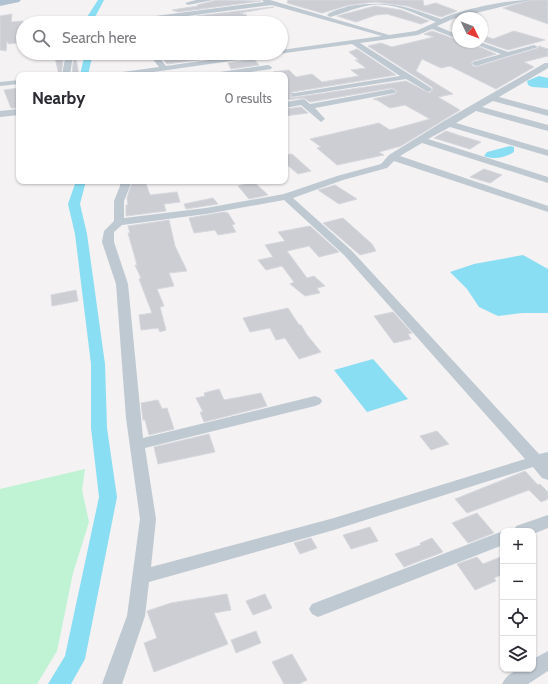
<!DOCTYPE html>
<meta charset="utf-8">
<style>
body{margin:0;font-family:Cabin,sans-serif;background:#f2f2f3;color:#2b2b33}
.controls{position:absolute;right:12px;bottom:12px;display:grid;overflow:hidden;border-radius:8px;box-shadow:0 1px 3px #0004}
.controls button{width:36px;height:36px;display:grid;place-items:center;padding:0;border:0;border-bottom:1px solid #e1e1e2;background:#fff;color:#2b2b33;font:20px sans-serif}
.compass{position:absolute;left:452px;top:12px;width:36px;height:36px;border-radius:50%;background:#fff;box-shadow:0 1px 3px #0004;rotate:133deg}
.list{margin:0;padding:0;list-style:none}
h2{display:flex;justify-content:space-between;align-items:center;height:52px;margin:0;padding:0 16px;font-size:17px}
h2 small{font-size:13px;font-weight:400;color:#7c7c81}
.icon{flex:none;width:22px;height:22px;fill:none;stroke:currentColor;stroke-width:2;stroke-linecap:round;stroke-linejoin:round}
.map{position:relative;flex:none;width:548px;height:684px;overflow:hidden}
.search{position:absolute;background:#fff;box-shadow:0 1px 3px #0004;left:16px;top:16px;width:272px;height:44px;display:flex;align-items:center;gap:10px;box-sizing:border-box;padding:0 14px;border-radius:22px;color:#7c7c81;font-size:15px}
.panel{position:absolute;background:#fff;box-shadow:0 1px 3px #0004;left:16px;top:72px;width:272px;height:112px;border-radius:8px}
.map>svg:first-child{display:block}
</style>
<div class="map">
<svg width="548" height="684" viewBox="0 0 548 684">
<rect width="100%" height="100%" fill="#f4f2f2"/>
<path fill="#bff3d3" d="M85,469L82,490L89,522L73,573L57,651L37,684H0V489Z"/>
<path fill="#8adef3" d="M539,76L548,78V88L532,87L528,85L527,81Z
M510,146L514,147V152C505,158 494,160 484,156L487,152Z
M523,255L548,269V313H522L498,316L479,307L467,289L450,272L474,264Z
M373,359L408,399L367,412L334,370Z"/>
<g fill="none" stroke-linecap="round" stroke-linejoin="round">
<path fill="#8adef3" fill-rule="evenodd" d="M98,0H104L95,17L94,23H86L87,17Z
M85,53H93L88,75H80Z
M76,181H86L80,204L87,234L105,364L107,428L117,497L85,659L71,684H48L65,656L99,497L91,428V364L75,234L68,204Z"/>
</g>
<path fill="#ccced4" stroke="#d6d8de" d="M217,0L261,1L178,12L172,10L198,6L197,5Z
M288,0H423L424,6L436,3L457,11L441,17L407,6L375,2L349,5L322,13L287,3Z
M531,0H548V24L503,8Z
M375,6L401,10L429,21L421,24L387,14L376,15L356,22L337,16Z
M272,7H274L240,13L247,15L228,23L197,16Z
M12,14L11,22L23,21V42L9,44L7,41L6,51L0,50V16Z
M432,31L458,40V42H468L496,54L473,61L471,64L475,67L538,48L539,46L548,49V56L524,62L534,67L496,89L450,66L441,68L422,59L416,71L453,94L438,97L460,110L401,146L379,152L384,155L337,165L317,148L321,147L310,139L379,123L390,130L430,119L405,105L390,108L377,100L373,99L395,94L397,91L392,88L310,102L304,98L285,100V75H276L273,72L289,70L296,77L312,74L322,82L359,76L351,70L366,68L355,60H359L349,52L357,49L396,75L292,92L291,98L406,81L429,93L433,90L432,87L368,46L381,43L392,47L434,37L424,34Z
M514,31L545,40L508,50L482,41V35L493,39Z
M54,53H64L61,75H59Z
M71,53H75L79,75H72L74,55Z
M158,53H220V57L167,64Z
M254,59L259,65L231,69L228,63Z
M19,88V108H11L4,90Z
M301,107L308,113L285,116V109Z
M446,131L458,135L481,142L470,149L434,138Z
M292,154L311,171L298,174L285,163V155Z
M484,169L502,175L490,183L470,177Z
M145,181L150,195L177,192L180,202L164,204L166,211L126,216V205H128L127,198L132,182Z
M254,182L268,195L249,199L238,186Z
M335,185L357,199L339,204L318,190Z
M213,198L218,204L186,209L184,204Z
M224,212L228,213L235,224L232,225L236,232L218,235L215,230L194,233L189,218Z
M343,218L372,244L376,251L360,255L323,223Z
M169,220L175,246L187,271L169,273L174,286L157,289L164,306L160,307L166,330L160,332L158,328L141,330L139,315L152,313L139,279L141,278L135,265H137L128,233H130L128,226Z
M310,226L339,252L319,257L309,246L287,251L307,278L314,276L325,286L317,288L320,293L305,296L290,284L294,282L282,266L266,270L258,260L273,257L265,245L285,241L278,232Z
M76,290L78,301L52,306L51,295Z
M288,308L299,325H301L307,335L321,352L299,359L285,338L276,340L270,328L250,332L243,318Z
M393,312L412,333L408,334L411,339L394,343L374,316Z
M219,389L224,400L261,393L267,406L204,422L200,412H203L196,398L205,396L204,393Z
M158,400L162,409L167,408L174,429L149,435L145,420H143L141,403Z
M437,431L449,444L431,450L420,436Z
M209,434L215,452L158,464L154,447Z
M525,471L538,485L540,484L548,492V499L541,502L529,490L467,513L455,499Z
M477,513L494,533L468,543L452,523Z
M370,527L378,541L351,549L343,535Z
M311,538L317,548L300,554L294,543Z
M432,538L443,552L404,567L395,554L421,545L420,543Z
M503,556V574L494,578L496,581L475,590L457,564L477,557L483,564Z
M227,594L231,610L214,613L228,644L154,672L144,643L157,638L147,611L171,603Z
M265,594L272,608L253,615L246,601Z
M256,631L261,643L236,653L231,640Z
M292,654L307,680L299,684H284L272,662Z"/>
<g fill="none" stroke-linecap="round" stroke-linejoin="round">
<path fill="#bfc9d2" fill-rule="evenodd" d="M196,0H213L188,5L185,3Z
M262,0H270L389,35L416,31L436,22C413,13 391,0 366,6C354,8 342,14 330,17L327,15C332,10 342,9 349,6C388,0 406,6 441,19C462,9 507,0 530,0L455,18L437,26L458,35V39L432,29L418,35L360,43L431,88L432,90L428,92L406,79L292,97V93H295L400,76L352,44L278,54L281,53V50L382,36L272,5L134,23L140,18L264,2Z
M469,42H480L508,52L534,45L538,47L476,66L472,64L473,62L501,54Z
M66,53L73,55L70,75H62Z
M148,53H156L166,66L257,53H277L273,55L132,75H111L115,73L159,67Z
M545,63H548V68L499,97L548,110V116L493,101L482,107L548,125V131L476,111L456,123L548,150V156L450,127L428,139L548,177V183L422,143L400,156L548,206V212L394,161L387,168L343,180L293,198L352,251L539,454L548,452V480L542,478L533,467L334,530L149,582L145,616L122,684H102L127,616L140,519L126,418L116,284L102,242L104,231L114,221V201L120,186V181H130V186L124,201V218L206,208L284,194L337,176L381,164L389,155L444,121ZM284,200L344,255L525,459L334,518L151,567L156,519L145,448L315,406L320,404L322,401L320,398L315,396L143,438L128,284L114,242V232L122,225L206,214Z
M268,65L272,67L271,69L229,75H209L213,73Z
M19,80V84L0,86V82Z
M392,89L396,91L395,93L315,108L325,119L321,122L301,105L285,108V102L304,99L310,104Z
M19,109V115L0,117V111Z
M548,515V528L533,534V531H514L516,526Z
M503,531V545L318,617L312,614L309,609L312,604Z
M548,651V671L528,684H502C508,671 520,669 533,669V659Z"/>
<path fill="#b0c2d2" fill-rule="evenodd" d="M0,0H21L19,2L0,6Z"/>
</g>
</svg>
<div class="controls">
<button>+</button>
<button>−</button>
<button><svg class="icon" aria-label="locate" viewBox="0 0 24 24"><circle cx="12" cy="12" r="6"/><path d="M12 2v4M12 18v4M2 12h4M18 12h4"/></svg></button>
<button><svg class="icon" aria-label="layers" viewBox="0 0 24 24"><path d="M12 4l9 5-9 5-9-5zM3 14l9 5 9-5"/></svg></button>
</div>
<svg class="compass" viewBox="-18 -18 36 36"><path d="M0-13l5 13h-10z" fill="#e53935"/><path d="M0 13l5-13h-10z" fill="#7c7c81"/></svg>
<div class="search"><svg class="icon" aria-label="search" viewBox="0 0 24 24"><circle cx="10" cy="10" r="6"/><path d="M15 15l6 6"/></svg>Search here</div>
<section class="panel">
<h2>Nearby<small>0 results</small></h2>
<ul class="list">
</ul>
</section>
</div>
